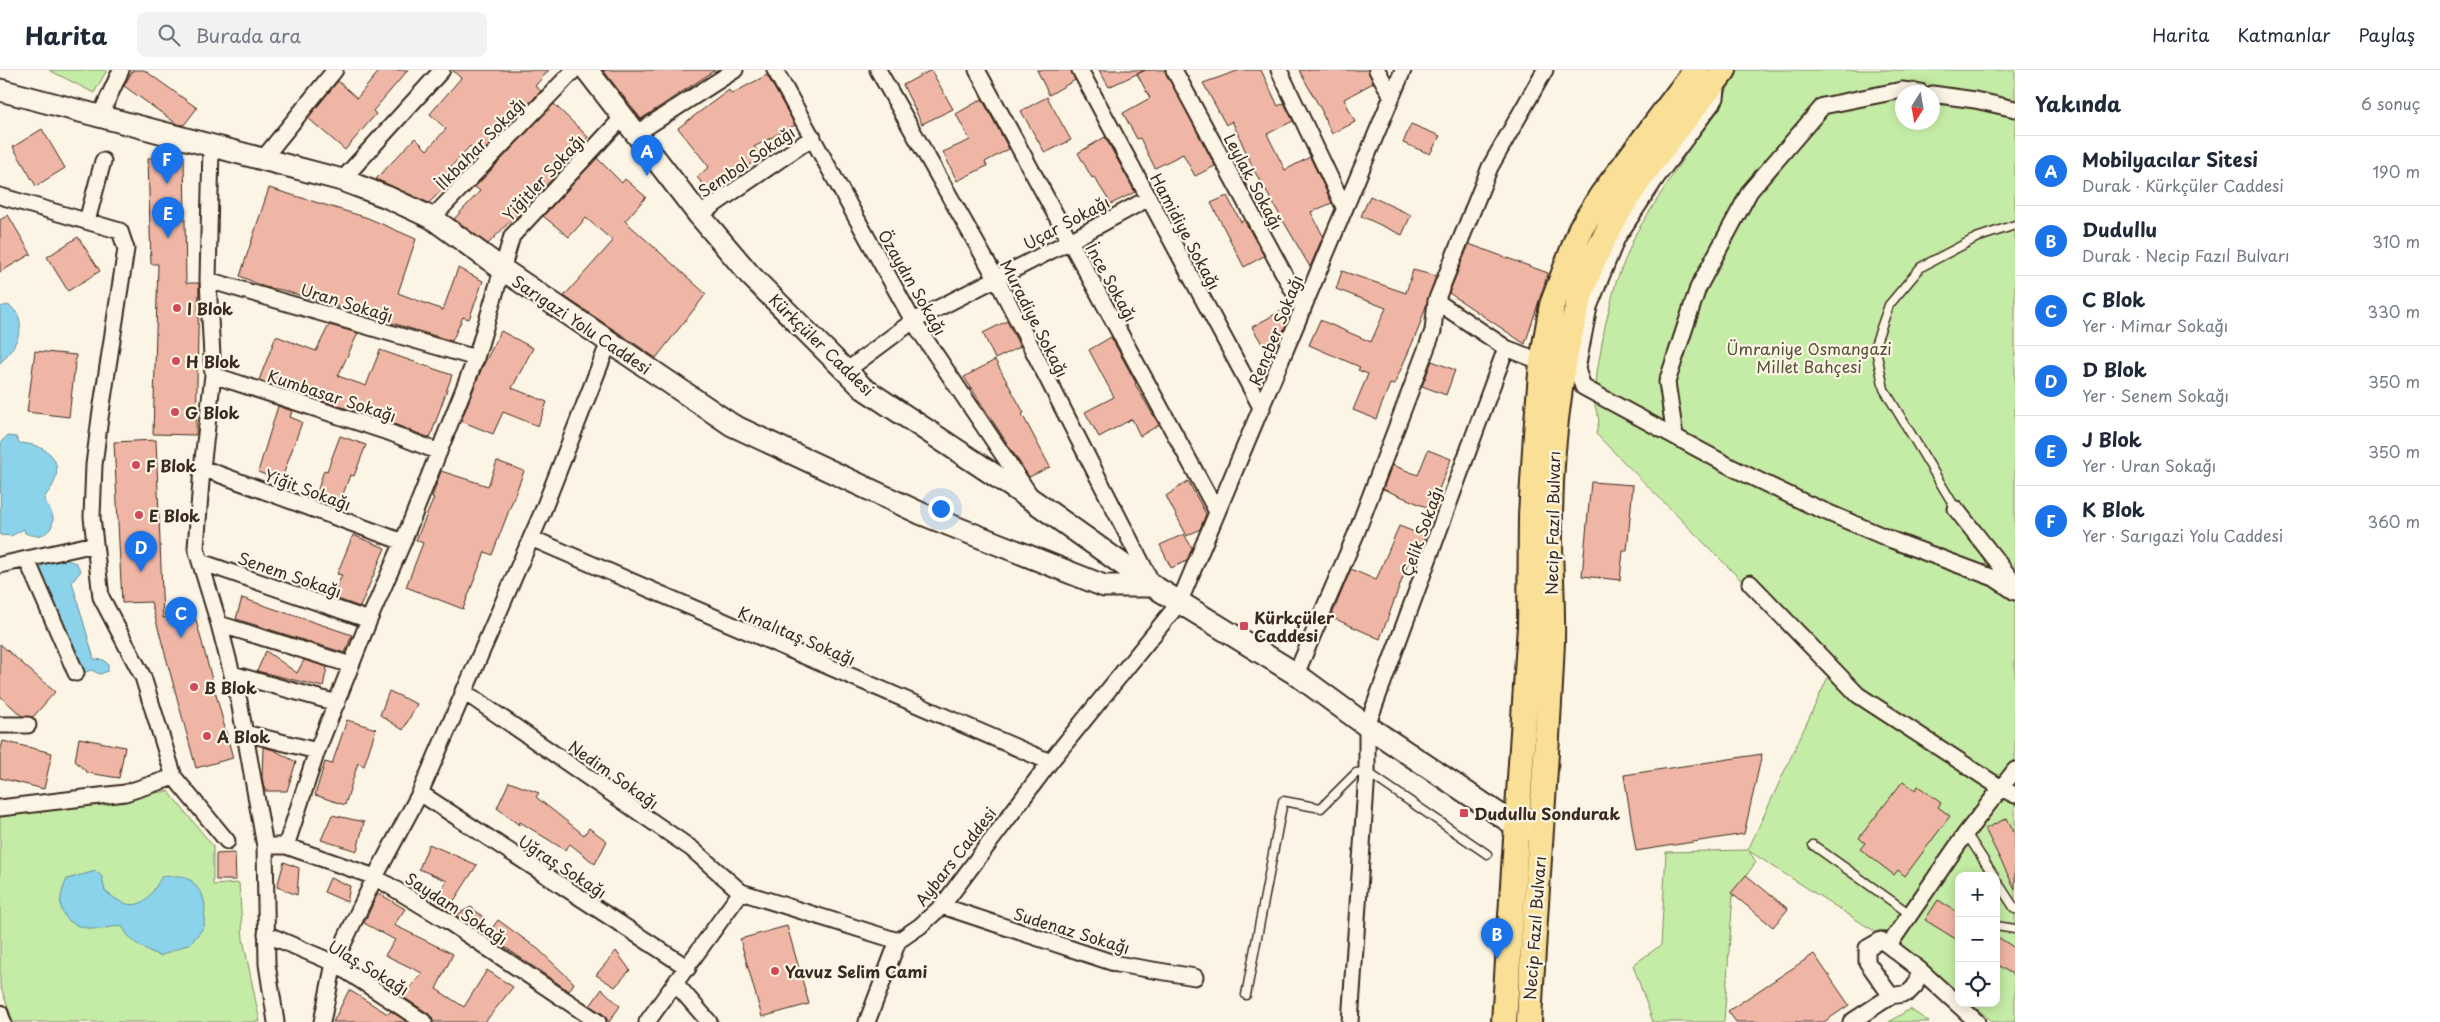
<!DOCTYPE html>
<html lang="tr">
<meta charset="utf-8">
<style>
body{margin:0;font-family:"Playpen Sans",sans-serif;background:#f2f2f3;color:#1f2937}
.controls{position:absolute;right:15px;bottom:15px;display:grid;overflow:hidden;border-radius:10px;box-shadow:0 2px 12px #0003}
.controls button{width:45px;height:45px;display:grid;place-items:center;padding:0;border:0;border-bottom:1px solid #e0e1e3;background:#fff;color:#1f2937;font:25px sans-serif}
.compass{position:absolute;left:1895px;top:15px;width:45px;height:45px;border-radius:50%;background:#fff;box-shadow:0 2px 12px #0003;rotate:191deg}
.you{position:absolute;left:940px;top:438px;width:18px;height:18px;margin:-12px;border:4px solid #fff;border-radius:50%;background:#1a73e8;box-shadow:0 0 0 8px #1a73e833}
.badge{display:grid;place-items:center;width:32px;height:32px;border-radius:50%;background:#1a73e8;color:#fff;font-size:16px;font-weight:700}
.pin{position:absolute;translate:-50% -41px;filter:drop-shadow(0 1px 2px #0008)}
.pin::after{content:'';position:absolute;top:26px;width:18px;height:15px;background:inherit;clip-path:polygon(0 0,100% 0,50% 100%)}
.list{margin:0;padding:0;list-style:none}
h2{display:flex;justify-content:space-between;align-items:center;height:65px;margin:0;padding:0 20px;font-size:21px}
h2 small{font-size:16px;font-weight:400;color:#747a83}
.list li{display:grid;grid-template-columns:32px 1fr auto;gap:15px;align-items:center;box-sizing:border-box;height:70px;padding:0 20px;border-top:1px solid #e0e1e3}
.list b{display:block;font-size:19px;white-space:nowrap}
.list p{margin:0;font-size:16px;white-space:nowrap;color:#747a83}
.list em{font-size:16px;font-style:normal;color:#747a83}
.icon{flex:none;width:28px;height:28px;fill:none;stroke:currentColor;stroke-width:2;stroke-linecap:round;stroke-linejoin:round}
.map{position:relative;flex:none;width:2015px;height:952px;overflow:hidden}
header{display:flex;align-items:center;gap:30px;box-sizing:border-box;height:70px;padding:0 25px;background:#fff;border-bottom:1px solid #e0e1e3}
header strong{font-size:24px}
nav{display:flex;gap:28px;margin-inline-start:auto;font-size:18px}
.search{width:350px;height:45px;background:#f2f2f3;display:flex;align-items:center;gap:12px;box-sizing:border-box;padding:0 18px;border-radius:10px;color:#747a83;font-size:19px}
main{display:flex}
aside{flex:1;background:#fff}
.map>svg:first-child{display:block}
</style>
<header>
<strong>Harita</strong>
<div class="search"><svg class="icon" aria-label="search" viewBox="0 0 24 24"><circle cx="10" cy="10" r="6"/><path d="M15 15l6 6"/></svg>Burada ara</div>
<nav><a>Harita</a><a>Katmanlar</a><a>Paylaş</a></nav>
</header>
<main>
<div class="map">
<svg width="2015" height="952" viewBox="0 0 2015 952">
<rect width="100%" height="100%" fill="#fcf5e5"/>
<filter id="ink" filterUnits="userSpaceOnUse"><feTurbulence type="fractalNoise" baseFrequency=".02" numOctaves="2"/><feDisplacementMap in="SourceGraphic" scale="10" xChannelSelector="R" yChannelSelector="G"/><feConvolveMatrix kernelMatrix="1 2 1 2 8 2 1 2 1" color-interpolation-filters="sRGB"/></filter>
<g filter="url(#ink)">
<path fill="#c5eca6" stroke="#808b62" fill-rule="evenodd" d="M49,0H107L94,23Z
M1736,0H2015V952H1993L1970,933H1996V806H1959V924L1910,884L1749,781L1756,792L1733,824L1724,952H1653L1633,895L1661,875L1666,782L1748,780L1828,607L1737,506L1596,364L1599,350L1595,336L1597,302L1605,256L1616,212L1636,163L1689,79L1722,36L1731,7ZM1902,22H1932V52H1902Z
M168,721L213,776V815L239,813L243,869L260,952H13L0,915V747Z
M1910,939L1929,952H1889Z"/>
<path fill="#8ad3eb" stroke="#6a8f99" d="M8,235C32,249 16,278 0,293V237Z
M7,366L16,367L19,373C43,374 66,387 53,415C50,420 46,424 44,429C47,436 54,443 53,451C51,466 36,468 25,463L24,459L11,466L0,465L1,372Z
M67,490L76,493L81,501L72,512L94,589L104,590L108,594V601L100,604L91,600L86,602L81,599L38,506L39,498L46,493Z
M96,801L102,807L105,821C134,845 146,836 162,806H181L192,811L202,824L205,835L204,857L191,873L160,886C145,879 130,873 123,857C110,855 106,860 96,859C62,857 53,838 67,809Z"/>
<path fill="#efb6a5" stroke="#3b2a1e" d="M133,0H144L197,38L184,55L177,54L124,16Z
M380,0H408L373,41L376,44L345,80L308,48L338,11L357,28Z
M452,0H549L535,16L541,21L481,84L470,76L448,100L455,106L429,133L376,109L415,68L427,80L446,59L430,44L461,8Z
M603,0H715L641,49Z
M931,0L953,39L922,54L903,15Z
M1037,0H1071L1075,10L1049,25Z
M1099,0H1145L1109,17Z
M1146,0H1165L1215,96L1195,106L1183,84L1155,98L1140,68L1137,69L1123,43L1150,28L1137,4Z
M1240,0H1261L1278,36L1284,33L1293,51L1267,64L1285,100L1310,87L1332,133L1311,142L1323,166L1310,197L1255,102L1232,51L1226,55L1203,13Z
M1299,0H1368L1373,13L1344,29L1355,52L1332,64L1322,43H1323Z
M767,5L795,55L754,77L762,85L711,125L697,107L709,97L678,58L729,20L731,24Z
M1047,27L1071,70L1045,83L1021,41Z
M982,29L1009,79L985,92L987,96L957,111L943,82L970,70L956,44Z
M554,34L588,67L583,73L584,75L513,151L512,149L488,174L454,149L480,121L475,117Z
M1411,54L1440,66L1430,84L1403,73Z
M42,59L65,98L36,116L13,77Z
M1105,67L1135,122L1111,134L1094,107L1092,108L1078,83Z
M184,86L186,213H199L196,365L153,364L158,194H151L148,88Z
M597,88L622,113L625,109L646,127L625,151L706,224L656,288L564,226L613,171L586,148L569,167L543,146Z
M269,118L368,148L416,169L398,223L443,240L458,198L483,211L469,249L463,247L452,271L282,220L264,217L240,206Z
M1227,126L1241,152L1244,150L1264,186L1244,197L1211,133Z
M1370,126L1411,145L1402,165L1361,146Z
M8,145L31,184L0,202V150Z
M78,167L100,201L68,221L47,187Z
M1469,174L1548,203L1525,274L1449,223Z
M1413,200L1436,206L1418,260L1394,315L1390,314L1376,349L1353,340L1368,304L1358,300L1360,297L1309,275L1320,250L1371,272L1386,238L1336,219L1342,201L1406,223Z
M1288,237L1291,243L1275,281L1268,284L1252,257Z
M1007,251L1020,277L995,289L983,263Z
M329,255L358,263L338,306L366,316L380,280L452,305L430,368L394,354L259,310L276,266L316,281Z
M501,261L533,278L512,318L547,332L538,356L503,342L493,364L461,351L481,300Z
M1111,267L1136,313L1135,314L1159,355L1140,366L1132,349L1099,367L1085,342L1114,327L1089,280Z
M35,281L76,285L69,347L27,342Z
M995,290L1024,343L1022,344L1050,397L1029,407L964,307Z
M1432,291L1455,300L1446,325L1422,316Z
M278,336L292,341L290,347L302,352L281,411L258,402Z
M340,366L366,375L354,406L350,405L338,438L315,429L324,400L327,401Z
M156,370L163,548L193,539L233,688L196,698L151,532L122,533L114,372Z
M1428,380L1451,389L1431,439L1383,419L1392,395L1418,405Z
M497,391L524,401L492,485L485,482L463,539L406,517L423,473L416,470L434,428L432,427L441,401L488,416Z
M1188,411L1206,444L1200,459L1187,466L1166,426Z
M1591,412L1633,415L1627,481H1623L1620,510L1582,506Z
M1399,456L1425,466L1416,490L1410,488L1380,569L1331,547L1351,499L1376,510Z
M1184,464L1192,478L1187,491L1171,498L1160,475Z
M353,465L385,478L360,537L332,527L342,505L337,504Z
M242,528L352,565L345,583L236,549Z
M0,574L55,622L33,647L22,646L0,626Z
M266,581L297,603L304,590L327,597L323,617L257,601Z
M389,621L417,634L403,660L380,645Z
M347,650L376,659L364,696L358,693L345,735L315,725L325,692L332,694Z
M79,668L125,677L119,708L88,703L75,691Z
M3,671L52,683L44,719L0,708V683Z
M263,677L274,680L296,692L287,721H265L262,708Z
M1762,684L1744,764L1636,781L1624,705Z
M1903,711L1915,720L1918,716L1941,733L1938,737L1950,746L1905,806L1898,800L1894,805L1860,779L1865,773L1859,768Z
M509,712L539,723L536,727L584,765L589,758L607,771L595,794L570,774L565,780L520,752L519,755L497,738Z
M332,745L364,752L357,781L321,770Z
M2007,748L2015,764V819L1985,759Z
M429,774L477,795L448,840L432,831L447,811L419,799Z
M235,783L236,810H216V784Z
M284,792L299,798L297,825L277,817Z
M1746,805L1788,839L1773,857L1731,823Z
M330,808L350,816L347,832L324,822Z
M378,823L405,839L394,855L453,884L436,919L464,937L487,900L513,917L485,952H433L429,944L403,927L422,903L385,885L395,870L364,853Z
M1938,830L1959,843V871L1925,850Z
M471,837L483,847L474,857L456,845Z
M498,850L538,879L574,913L569,921L487,865Z
M787,856L809,934L762,947L740,869Z
M1996,866L2015,878V906L1996,894Z
M616,881L630,900L615,917L596,905Z
M1814,884L1849,935L1824,952H1736L1728,941Z
M602,919L620,936L609,952L603,944L590,936Z
M349,920L388,944L391,941L407,952H333Z"/>
<g fill="none" stroke-linecap="round" stroke-linejoin="round">
<g stroke="#3b2a1e" stroke-width="11">
<path id="lane" d="M1956,439L1884,319L1875,275L1889,235L1921,197L1976,168L2015,155
M1966,763L1994,806
M1813,775L1910,844
M1996,810L2015,839
M1996,856L2015,859
M1246,925L1283,731L1321,738L1356,703L1367,702L1487,784"/>
</g>
<g stroke="#3b2a1e" stroke-width="19">
<path id="street" d="M775,0L913,251L1030,425
M878,0L996,208L1153,515
M977,0L1216,440
M1080,0L1262,339
M1174,0L1303,239
M1279,0L1344,137
M1377,0L1391,25
M1717,19L1716,28L1657,107L1617,168L1589,237L1577,299L1583,317L1735,399L1808,434L1892,470L1994,508L2015,522
M1932,24L1975,30L2015,39
M100,46L121,0
M637,63L735,0
M211,76L208,210L213,305L202,398L196,478L219,554L239,631L265,776
M262,90L335,0
M342,110L442,0
M0,126L120,161L126,179L100,348L94,395L92,447L101,527L143,607L174,707L125,723L0,738
M699,145L813,67
M432,148L574,0
M87,151L103,91
M208,210L476,288
M1436,231L1506,278L1542,292
M846,301L913,251L1070,171L1149,128
M213,305L391,363L439,382
M1675,366L1667,312L1698,218L1750,121L1823,36L1902,20L1920,22
M202,398L403,472
M1956,439L2015,514
M531,468L1050,692
M27,490L76,603
M201,492L369,550
M0,495L95,474
M1750,513L1858,625L2001,718L2015,725
M219,554L351,595
M232,604L337,633
M1296,604L1356,464L1433,261L1436,231L1490,97L1545,0
M463,621L692,779L741,822
M0,655H28
M245,663L317,681
M174,707L227,771
M420,723L688,898
M286,776L317,681L369,550L403,472L476,288L512,166L623,47
M942,836L1117,894L1195,907
M266,864L334,893L424,952
M1889,875L1966,763L2015,700
M1920,900L1977,952
M676,914L709,952
M0,943L3,952
M276,952L267,894L265,776H286L375,807L449,852L598,952
M322,952L334,893L375,807L420,723L542,443L609,272
M647,952L741,822L898,871L920,856L942,836L1050,692L1179,533L1403,0
M867,952L898,871
M1350,952L1367,702V656L1506,278
M1851,952L1891,926L1908,923L1915,916L1920,900L1881,870L1867,878V892L1891,926"/>
</g>
<g stroke="#3b2a1e" stroke-width="25">
<path id="secondary" d="M587,0L699,145L750,205L863,318L1035,432L1153,516L1296,604L1367,656L1518,757L1532,760
M0,20L342,110L387,127L432,148L502,199L732,355L922,444L1104,516H1153"/>
</g>
<g stroke="#3b2a1e" stroke-width="28">
<path id="primary" d="M1504,952L1530,556L1531,445L1536,364L1542,292L1552,235L1581,158L1602,125L1696,0
M1529,952C1535,825 1547,698 1552,571C1553,530 1549,487 1550,446C1551,368 1562,266 1592,194C1622,122 1676,61 1724,0"/>
</g>
<use href="#lane" stroke="#fcf5e5" stroke-width="8"/>
<use href="#street" stroke="#fcf5e5" stroke-width="15"/>
<use href="#secondary" stroke="#fcf5e5" stroke-width="21"/>
<use href="#primary" stroke="#f9e096" stroke-width="24"/>
</g>
</g>
<g fill="#d1495b" stroke="#fcf5e5" stroke-width="2">
<circle cx="177" cy="238" r="5"/>
<circle cx="176" cy="291" r="5"/>
<circle cx="175" cy="342" r="5"/>
<circle cx="136" cy="395" r="5"/>
<circle cx="139" cy="445" r="5"/>
<rect x="1239" y="551" width="10" height="10" rx="2.5"/>
<circle cx="194" cy="617" r="5"/>
<circle cx="207" cy="666" r="5"/>
<rect x="1459" y="738" width="10" height="10" rx="2.5"/>
<circle cx="775" cy="901" r="5"/>
</g>
<g text-anchor="middle" dominant-baseline="central" stroke-width="4.5" stroke-linejoin="round" paint-order="stroke">
<g font-size="16" fill="#3b2a1e" stroke="#fcf5e5">
<text transform="translate(480 73) rotate(-46)">İlkbahar Sokağı</text>
<text transform="translate(746 91) rotate(-34)">Sembol Sokağı</text>
<text transform="translate(543 107) rotate(-47)">Yiğitler Sokağı</text>
<text transform="translate(1254 111) rotate(62)">Leylak Sokağı</text>
<text transform="translate(1066 152) rotate(-28)">Uçar Sokağı</text>
<text transform="translate(1186 161) rotate(62)">Hamidiye Sokağı</text>
<text transform="translate(913 212) rotate(60)">Özaydın Sokağı</text>
<text transform="translate(1112 212) rotate(61)">İnce Sokağı</text>
<text transform="translate(347 232) rotate(17)">Uran Sokağı</text>
<text transform="translate(1035 248) rotate(63)">Muradiye Sokağı</text>
<text transform="translate(582 254) rotate(34)">Sarıgazi Yolu Caddesi</text>
<text transform="translate(1275 260) rotate(-68)">Rençber Sokağı</text>
<text transform="translate(822 274) rotate(44)">Kürkçüler Caddesi</text>
<text transform="translate(332 325) rotate(18)">Kumbasar Sokağı</text>
<text transform="translate(308 419) rotate(20)">Yiğit Sokağı</text>
<text transform="translate(1552 453) rotate(-89)">Necip Fazıl Bulvarı</text>
<text transform="translate(1421 461) rotate(-70)">Çelik Sokağı</text>
<text transform="translate(290 504) rotate(19)">Senem Sokağı</text>
<text transform="translate(797 565) rotate(23)">Kınalıtaş Sokağı</text>
<text transform="translate(614 704) rotate(35)">Nedim Sokağı</text>
<text transform="translate(955 786) rotate(-52)">Aybars Caddesi</text>
<text transform="translate(563 796) rotate(33)">Uğraş Sokağı</text>
<text transform="translate(457 838) rotate(33)">Saydam Sokağı</text>
<text transform="translate(1534 858) rotate(-86)">Necip Fazıl Bulvarı</text>
<text transform="translate(1072 860) rotate(17)">Sudenaz Sokağı</text>
<text transform="translate(369 897) rotate(31)">Ulaş Sokağı</text>
</g>
<g font-size="16" font-weight="bold" fill="#3b2a1e" stroke="#fcf5e5" text-anchor="start">
<text x="187" y="238">I Blok</text>
<text x="186" y="291">H Blok</text>
<text x="185" y="342">G Blok</text>
<text x="146" y="395">F Blok</text>
<text x="149" y="445">E Blok</text>
<text x="1254" y="547">Kürkçüler<tspan x="1254" dy="18">Caddesi</tspan></text>
<text x="204" y="617">B Blok</text>
<text x="217" y="666">A Blok</text>
<text x="1474" y="743">Dudullu Sondurak</text>
<text x="785" y="901">Yavuz Selim Cami</text>
</g>
<g font-size="16" fill="#575139" stroke="#fcf5e5">
<text x="1809" y="278">Ümraniye Osmangazi<tspan x="1809" dy="18">Millet Bahçesi</tspan></text>
</g>
</g>
</svg>
<div class="controls">
<button>+</button>
<button>−</button>
<button><svg class="icon" aria-label="locate" viewBox="0 0 24 24"><circle cx="12" cy="12" r="6"/><path d="M12 2v4M12 18v4M2 12h4M18 12h4"/></svg></button>
</div>
<svg class="compass" viewBox="-18 -18 36 36"><path d="M0-13l5 13h-10z" fill="#e53935"/><path d="M0 13l5-13h-10z" fill="#747a83"/></svg>
<div class="you"></div>
<div class="pin badge" style="left:647px;top:106px">A</div>
<div class="pin badge" style="left:1497px;top:889px">B</div>
<div class="pin badge" style="left:181px;top:568px">C</div>
<div class="pin badge" style="left:141px;top:502px">D</div>
<div class="pin badge" style="left:168px;top:168px">E</div>
<div class="pin badge" style="left:167px;top:114px">F</div>
</div>
<aside>
<h2>Yakında<small>6 sonuç</small></h2>
<ul class="list">
<li><span class="badge">A</span><div><b>Mobilyacılar Sitesi</b><p>Durak · Kürkçüler Caddesi</p></div><em>190 m</em></li>
<li><span class="badge">B</span><div><b>Dudullu</b><p>Durak · Necip Fazıl Bulvarı</p></div><em>310 m</em></li>
<li><span class="badge">C</span><div><b>C Blok</b><p>Yer · Mimar Sokağı</p></div><em>330 m</em></li>
<li><span class="badge">D</span><div><b>D Blok</b><p>Yer · Senem Sokağı</p></div><em>350 m</em></li>
<li><span class="badge">E</span><div><b>J Blok</b><p>Yer · Uran Sokağı</p></div><em>350 m</em></li>
<li><span class="badge">F</span><div><b>K Blok</b><p>Yer · Sarıgazi Yolu Caddesi</p></div><em>360 m</em></li>
</ul>
</aside>
</main>
